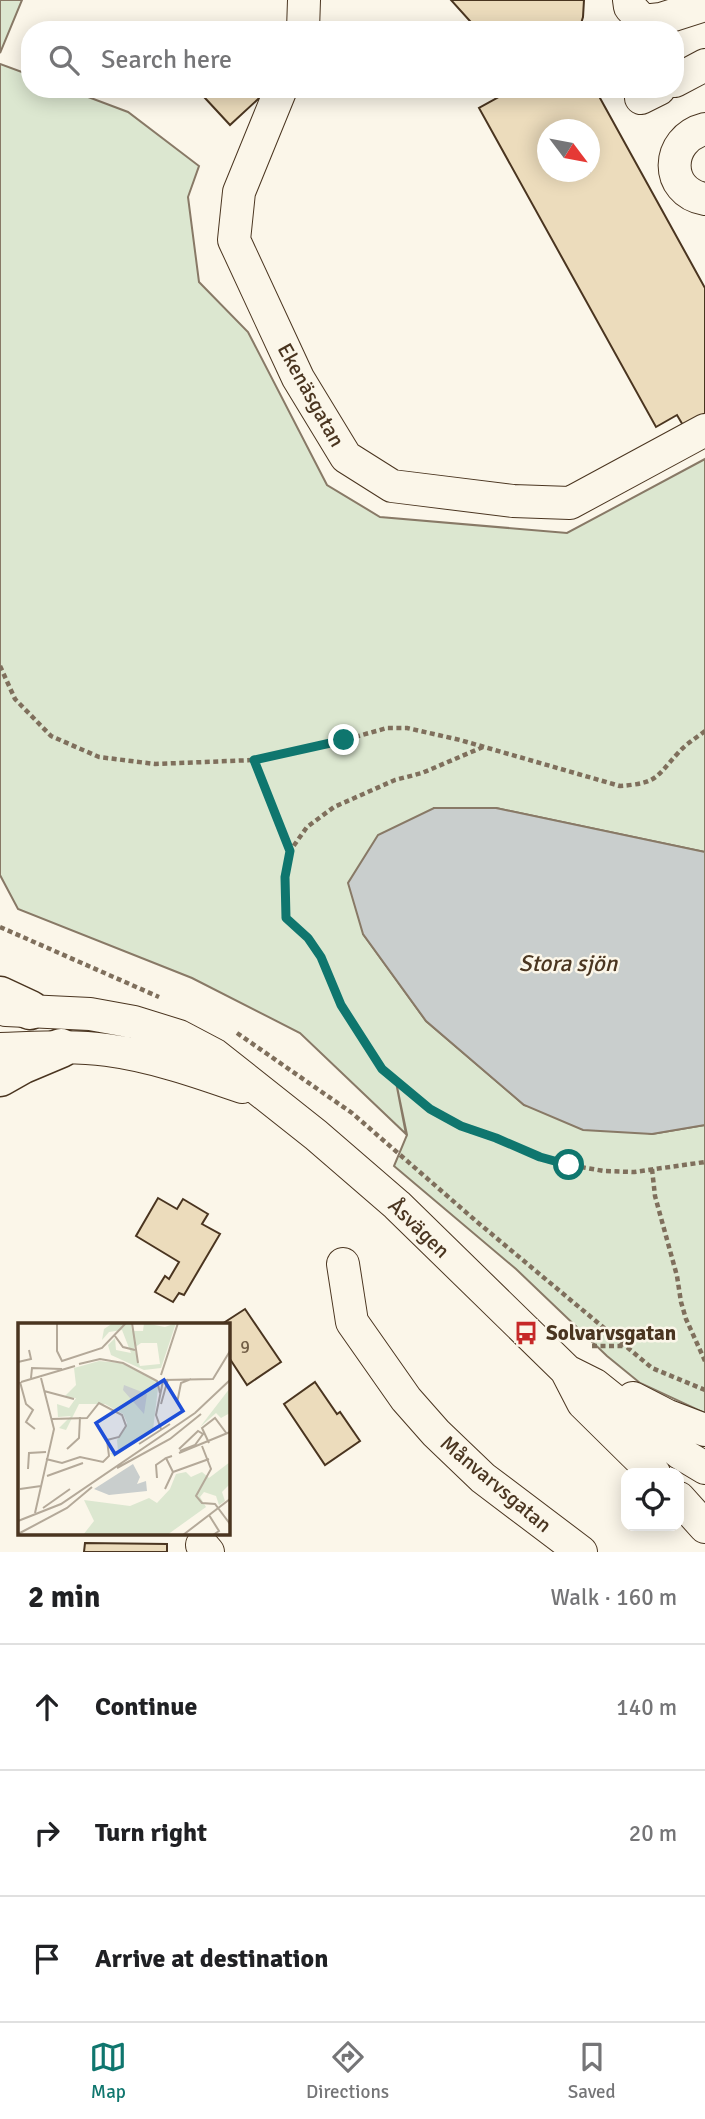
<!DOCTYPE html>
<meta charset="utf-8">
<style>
body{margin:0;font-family:Signika,sans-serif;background:#f2f2f2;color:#202124}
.controls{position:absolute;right:21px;bottom:21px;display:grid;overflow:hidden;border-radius:14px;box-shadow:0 4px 18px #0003}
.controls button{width:63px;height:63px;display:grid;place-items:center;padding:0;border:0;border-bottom:2px solid #e0e0e0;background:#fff;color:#202124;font:35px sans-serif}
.compass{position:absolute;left:537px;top:119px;width:63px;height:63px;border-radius:50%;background:#fff;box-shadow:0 4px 18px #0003;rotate:122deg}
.stop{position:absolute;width:21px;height:21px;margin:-16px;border:5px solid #0f766e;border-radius:50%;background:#fff}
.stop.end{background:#0f766e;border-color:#fff;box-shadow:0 2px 7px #0008}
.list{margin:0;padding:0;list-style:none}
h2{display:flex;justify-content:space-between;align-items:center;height:91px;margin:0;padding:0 28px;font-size:30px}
h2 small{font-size:23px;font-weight:400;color:#757577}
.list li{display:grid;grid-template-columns:46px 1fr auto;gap:21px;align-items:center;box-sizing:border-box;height:126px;padding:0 28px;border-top:2px solid #e0e0e0}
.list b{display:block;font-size:26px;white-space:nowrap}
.list em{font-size:23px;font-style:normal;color:#757577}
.icon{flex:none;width:38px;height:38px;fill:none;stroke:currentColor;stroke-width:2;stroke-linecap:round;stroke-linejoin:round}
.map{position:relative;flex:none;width:705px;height:1552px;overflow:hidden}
.search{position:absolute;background:#fff;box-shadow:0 4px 18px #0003;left:21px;right:21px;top:21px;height:77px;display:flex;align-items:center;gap:18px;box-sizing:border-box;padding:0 24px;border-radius:28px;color:#757577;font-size:26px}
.sheet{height:469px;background:#fff}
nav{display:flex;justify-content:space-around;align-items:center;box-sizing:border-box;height:98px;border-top:2px solid #e0e0e0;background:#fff;font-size:19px;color:#757577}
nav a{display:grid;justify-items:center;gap:4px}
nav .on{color:#0f766e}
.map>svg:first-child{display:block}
</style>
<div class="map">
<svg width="705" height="1552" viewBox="0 0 705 1552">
<rect width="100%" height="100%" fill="#fbf6e9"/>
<path fill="#dce7d0" stroke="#887966" stroke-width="2" d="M0,0H22L0,53Z
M0,64L30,75V89H67L128,112L199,166L188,197L199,282L248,332L327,485L380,517L567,533L705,459V852L496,808H434L363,934L426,1021L524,1105L652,1134L705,1125V1413L640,1383L607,1356L516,1269L394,1166L407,1135L395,1077L406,1134L300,1033L192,978L18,909L0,875Z"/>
<path fill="#c9cecd" stroke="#887966" stroke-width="2" d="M434,808H496L705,852V1125L652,1134L583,1130L524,1105L426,1021L363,934L348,883L378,835Z"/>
<path fill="#ecdcbc" stroke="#4a3520" stroke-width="2" fill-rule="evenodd" d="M451,0H584L583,17L579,30H478Z
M215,89H269L230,125L205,98Z
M502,89H595L705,288V415L684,427L677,415L656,427L479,108L504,94ZM548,130H590V172H548Z
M158,1198L177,1209L183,1199L208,1214L202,1224L220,1234L184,1295L179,1293L173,1302L155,1292L165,1276L169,1279L179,1262L136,1236Z
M245,1309L281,1362L247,1385L228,1356V1324H222Z
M315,1382L337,1414L340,1412L360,1441L325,1465L284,1404Z
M85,1543L167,1544V1552H84Z"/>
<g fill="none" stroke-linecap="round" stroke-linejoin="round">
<g stroke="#4a3520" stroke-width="34">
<path id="minor" d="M629,0L630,7L643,21L661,19L705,5
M303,30L304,0
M675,81L705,65
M281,89L239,192L234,240L298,378L346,457L392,486L513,501L570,503L705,430
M641,98L659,89
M705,129C665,139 664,192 705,199
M6,1010L90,1014L134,1022L179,1036L215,1055L316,1135L397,1205L567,1371L595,1385L680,1453L705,1468
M0,1049C35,1048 72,1045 107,1050C153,1056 199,1072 242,1087
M343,1264L352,1322L406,1399L436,1433L483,1478L581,1552
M567,1372L583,1403L654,1473
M633,1398L668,1416L705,1430
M679,1498L705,1527
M202,1545L208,1552"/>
</g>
<g stroke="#4a3520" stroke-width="41">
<path id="highway" d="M0,996L30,1010
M0,1077L23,1064L61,1048"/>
</g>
<path stroke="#7f6f5c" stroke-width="4.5" stroke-dasharray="5 3.5" stroke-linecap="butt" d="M0,666L15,699L51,736L99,757L155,764L254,760L344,740L387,728H407L460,740L620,786C658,783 655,778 679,752C686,744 696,738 705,731
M483,747L422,773L395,780L334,807L307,827L290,851L285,877L286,918L308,938L321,957L341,1005L382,1069L430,1109L461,1126L496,1138L540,1157L569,1165L604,1171L634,1172L705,1162
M254,760L290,850
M0,927L159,997
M237,1033L352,1113L476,1221L652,1368L705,1390
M652,1169L655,1196L677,1276L681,1302L686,1319L705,1361
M592,1346H625"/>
<use href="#minor" stroke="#fbf6e9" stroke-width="32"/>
<use href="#highway" stroke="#fbf6e9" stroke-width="38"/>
</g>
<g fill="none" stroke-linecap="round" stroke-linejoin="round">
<path stroke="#0f766e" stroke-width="9" d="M344,740L254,760L290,851L285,877L286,918L308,938L321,957L341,1005L382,1069L430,1109L461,1126L496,1138L540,1157L569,1165"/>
</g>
<defs>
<g id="bus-bare" transform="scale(1.89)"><path d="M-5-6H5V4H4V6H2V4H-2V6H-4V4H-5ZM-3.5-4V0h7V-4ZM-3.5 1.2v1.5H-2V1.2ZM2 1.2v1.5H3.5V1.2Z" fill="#c62828" stroke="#fbf6e9" stroke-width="2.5" paint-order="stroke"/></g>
</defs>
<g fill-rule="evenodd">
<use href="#bus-bare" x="526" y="1333"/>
</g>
<g text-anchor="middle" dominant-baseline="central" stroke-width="5" stroke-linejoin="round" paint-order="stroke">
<g font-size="18" fill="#725f47">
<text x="245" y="1347">9</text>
</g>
<g font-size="21" fill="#4a3520" stroke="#fbf6e9">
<text transform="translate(311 395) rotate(61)">Ekenäsgatan</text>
<text transform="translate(419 1228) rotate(44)">Åsvägen</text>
<text transform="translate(496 1484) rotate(40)">Månvarvsgatan</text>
</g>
<g font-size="21" font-weight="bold" fill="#4a3520" stroke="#fbf6e9" text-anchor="start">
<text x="546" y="1333">Solvarvsgatan</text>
</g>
<g font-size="23" font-style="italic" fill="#4a3520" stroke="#fbf6e9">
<text x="568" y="963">Stora sjön</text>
</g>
</g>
<g transform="translate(18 1323)">
<rect width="212" height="212" fill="#fbf6e9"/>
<path d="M95,0H113L114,8H125L126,0L147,4L158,0L143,45L126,47L93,32L90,22L97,15L98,27L113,30L104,7L91,9L84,17L86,6ZM123,20H139L142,41L122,43L116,25ZM81,38L103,40L138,58L140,65L135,107L96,134L92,130L100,129L99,117L109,100L105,91L87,81H61L48,107L41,105L53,93L40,94L39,81L51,85L58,75L46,74L58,62L56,45ZM212,65V90L203,95L198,90L182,104ZM212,139V161L204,169L207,178L201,182L198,173L186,169L182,174L188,184L149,212H65L76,198L66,177L112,183L131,175L139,180L152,166L158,151L168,149L173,154L184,149L191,155Z" fill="#dce7d0" fill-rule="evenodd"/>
<path d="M106,62L129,71L126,91L105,67ZM115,141L122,154L119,161L128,158L129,168L91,172L76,166Z" fill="#c9cecd"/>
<path fill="none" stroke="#b4a999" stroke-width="2" d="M39,0V28L44,38L84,25L108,0M114,0L120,40M97,13L105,24L117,27M0,39L13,36L11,27M61,41L82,36L105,40L139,58L142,70M143,52L160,0M13,55L14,45L44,46M146,57L195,56L212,28M2,59L8,81L15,87L8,99L17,106M3,59L57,43M26,68L56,76M159,80L163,60L173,56M143,81L150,56M143,106L138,92L145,58M191,120L184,105L197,95L209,111M121,121L152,101M184,123L193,146L178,173L184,180L197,181L212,201M49,126L61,115L62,94M161,126L180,108L185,111L177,122L162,128M161,130L212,109M28,136L44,140L62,134L85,139L91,133L89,117L101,114L108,103L104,92L81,80L69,95L34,96M99,145L152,116L183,91M10,146L11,130L28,129M155,149L191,136M29,153L65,140M139,155L138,142L148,135M2,166L23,163M147,166L155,149L148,135L154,133M25,185L52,166M17,190L36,106L23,55M191,192L201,208L195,212M0,198L43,181L177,90L212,57M0,211L49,185L74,164M165,212L212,176"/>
<path fill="#1d4ed8" fill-opacity="0.15" stroke="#1d4ed8" stroke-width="3.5" d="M146,57L165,88L97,131L78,100Z"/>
<rect width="212" height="212" fill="none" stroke="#4a3520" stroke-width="3.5"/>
</g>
</svg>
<div class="controls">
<button><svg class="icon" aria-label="locate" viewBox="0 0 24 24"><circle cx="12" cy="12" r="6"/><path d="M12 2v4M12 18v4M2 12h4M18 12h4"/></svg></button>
</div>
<svg class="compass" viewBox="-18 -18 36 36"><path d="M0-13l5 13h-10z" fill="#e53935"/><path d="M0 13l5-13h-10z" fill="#757577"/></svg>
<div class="stop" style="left:569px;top:1165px"></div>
<div class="stop end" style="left:344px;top:740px"></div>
<div class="search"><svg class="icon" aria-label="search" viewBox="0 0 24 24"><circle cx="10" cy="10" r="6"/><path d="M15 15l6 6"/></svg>Search here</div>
</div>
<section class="sheet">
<h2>2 min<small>Walk · 160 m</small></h2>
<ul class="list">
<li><svg class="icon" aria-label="ahead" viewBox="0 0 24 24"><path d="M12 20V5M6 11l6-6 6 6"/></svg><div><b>Continue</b></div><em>140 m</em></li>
<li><svg class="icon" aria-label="right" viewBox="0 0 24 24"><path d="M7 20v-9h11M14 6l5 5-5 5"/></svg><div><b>Turn right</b></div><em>20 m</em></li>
<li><svg class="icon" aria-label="arrive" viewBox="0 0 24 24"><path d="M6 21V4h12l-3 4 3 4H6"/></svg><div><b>Arrive at destination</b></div></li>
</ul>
</section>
<nav>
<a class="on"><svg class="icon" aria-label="map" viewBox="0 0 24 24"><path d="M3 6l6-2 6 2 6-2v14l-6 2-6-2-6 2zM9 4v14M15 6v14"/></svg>Map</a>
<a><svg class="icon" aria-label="directions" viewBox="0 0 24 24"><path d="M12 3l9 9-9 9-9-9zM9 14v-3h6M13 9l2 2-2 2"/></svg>Directions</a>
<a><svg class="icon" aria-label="saved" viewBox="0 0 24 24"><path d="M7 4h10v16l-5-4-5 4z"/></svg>Saved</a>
</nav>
